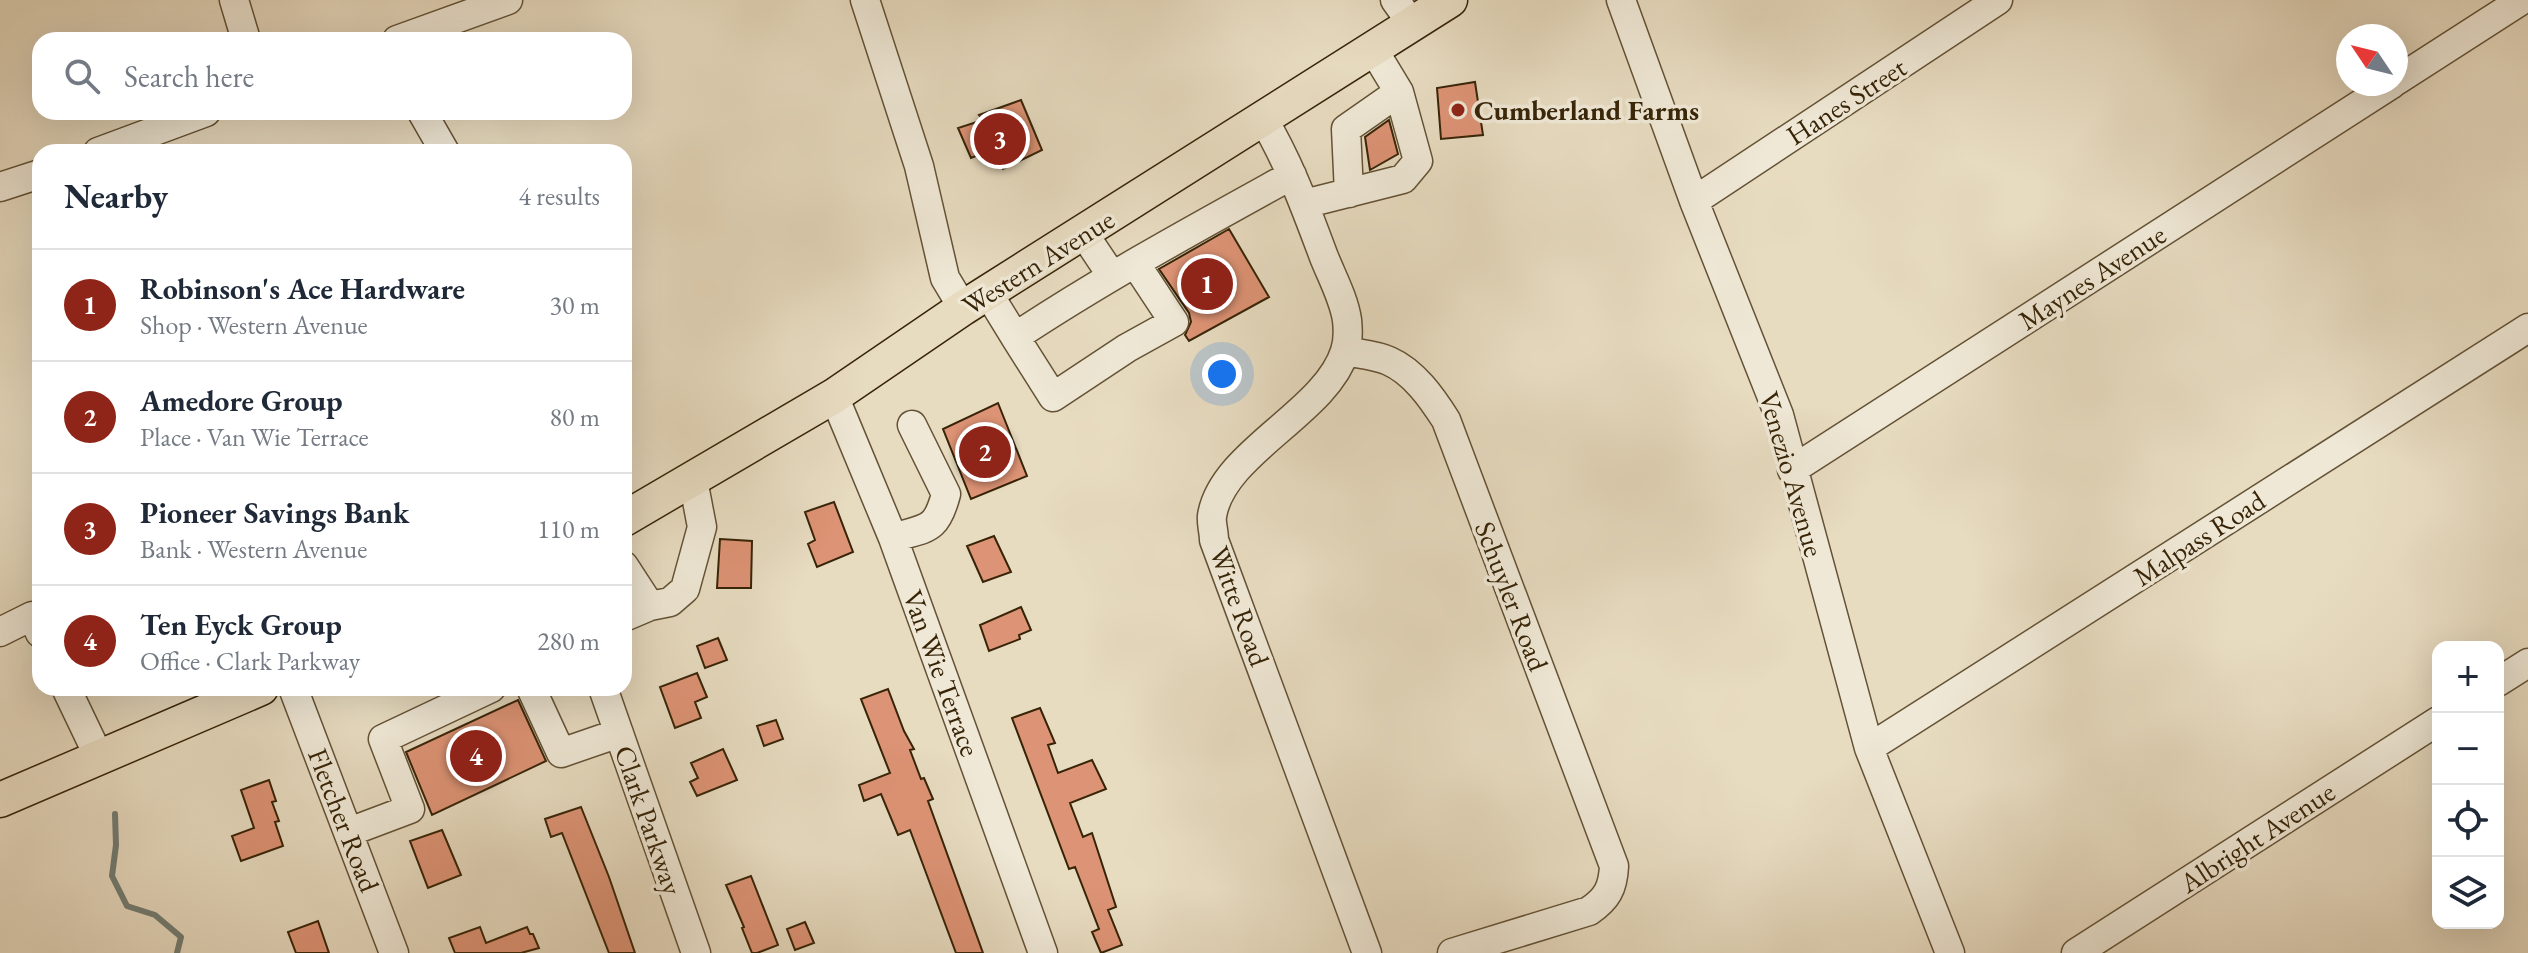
<!DOCTYPE html>
<meta charset="utf-8">
<style>
body{margin:0;font-family:"EB Garamond",serif;background:#f6f6f7;color:#1f2937}
.controls{position:absolute;right:24px;bottom:24px;display:grid;overflow:hidden;border-radius:16px;box-shadow:0 8px 32px #0002}
.controls button{width:72px;height:72px;display:grid;place-items:center;padding:0;border:0;border-bottom:2px solid #e0e1e3;background:#fff;color:#1f2937;font:40px sans-serif}
.compass{position:absolute;left:2336px;top:24px;width:72px;height:72px;border-radius:50%;background:#fff;box-shadow:0 8px 32px #0002;rotate:305deg}
.you{position:absolute;left:1222px;top:374px;width:28px;height:28px;margin:-20px;border:6px solid #fff;border-radius:50%;background:#1a73e8;box-shadow:0 0 0 12px #1a73e833}
.badge{display:grid;place-items:center;width:52px;height:52px;border-radius:50%;background:#8f2418;color:#fff;font-size:26px;font-weight:700}
.pin{position:absolute;translate:-50% -50%;border:4px solid #fff;box-shadow:0 2px 8px #0006}
.list{margin:0;padding:0;list-style:none}
h2{display:flex;justify-content:space-between;align-items:center;height:104px;margin:0;padding:0 32px;font-size:34px}
h2 small{font-size:26px;font-weight:400;color:#747a83}
.list li{display:grid;grid-template-columns:52px 1fr auto;gap:24px;align-items:center;box-sizing:border-box;height:112px;padding:0 32px;border-top:2px solid #e0e1e3}
.list b{display:block;font-size:30px;white-space:nowrap}
.list p{margin:0;font-size:26px;white-space:nowrap;color:#747a83}
.list em{font-size:26px;font-style:normal;color:#747a83}
.icon{flex:none;width:44px;height:44px;fill:none;stroke:currentColor;stroke-width:2;stroke-linecap:round;stroke-linejoin:round}
.map{position:relative;flex:none;width:2528px;height:953px;overflow:hidden}
.search{position:absolute;background:#fff;box-shadow:0 8px 32px #0002;left:32px;top:32px;width:600px;height:88px;display:flex;align-items:center;gap:20px;box-sizing:border-box;padding:0 28px;border-radius:24px;color:#747a83;font-size:30px}
.panel{position:absolute;background:#fff;box-shadow:0 8px 32px #0002;left:32px;top:144px;width:600px;height:552px;border-radius:24px}
.map>svg:first-child{display:block}
</style>
<div class="map">
<svg width="2528" height="953" viewBox="0 0 2528 953">
<rect width="100%" height="100%" fill="#e7dbc0"/>
<filter id="stains"><feTurbulence type="fractalNoise" baseFrequency=".0025" numOctaves="4"/><feColorMatrix values="0 0 0 0 .2 0 0 0 0 .09 0 0 0 0 .02 0 0 0 .5 -.17"/></filter>
<radialGradient id="worn" r=".72"><stop offset=".6" stop-color="#630" stop-opacity="0"/><stop offset="1" stop-color="#630" stop-opacity=".3"/></radialGradient>
<g fill="none" stroke-linecap="round" stroke-linejoin="round">
<path stroke="#727d74" stroke-width="6" d="M115,814L116,845L112,876L127,906L155,915L181,937L177,953"/>
</g>
<path fill="#dd9375" stroke="#372407" stroke-width="2" d="M1475,82L1483,135L1441,139L1437,88Z
M1021,100L1042,150L1003,169L993,149L971,158L958,128L983,120L979,115Z
M1389,120L1398,154L1370,170L1365,137Z
M1229,229L1269,297L1189,341L1185,335L1191,322L1189,313L1159,269Z
M998,403L1027,476L971,499L943,429Z
M834,502L853,552L817,567L808,544L815,540L805,512Z
M994,536L1011,572L983,582L967,546Z
M720,539L752,541L751,588H717Z
M1021,607L1031,630L1019,635L1020,639L989,651L980,625Z
M718,638L727,660L705,668L697,646Z
M697,673L707,697L695,702L701,718L675,728L660,687Z
M888,689L904,731L914,749L910,750L921,779L924,778L933,799L928,801L983,953H956L910,830L898,835L881,794L864,801L859,785L890,773L861,699Z
M518,700L546,761L432,815L406,752Z
M1040,708L1055,743L1048,745L1058,773L1092,760L1106,789L1070,803L1083,837L1092,833L1116,907L1108,910L1122,945L1101,953L1092,932L1099,929L1075,867L1069,869L1012,718Z
M776,720L783,739L764,746L757,726Z
M723,749L737,780L697,796L690,782L698,778L691,763Z
M269,780L276,801L272,802L279,821L275,822L283,846L241,861L232,836L254,828L241,790Z
M581,807L609,877L635,953H609L562,833L551,837L545,819Z
M442,830L461,875L428,888L410,841Z
M751,876L778,945L757,953H752L742,928L744,927L726,885Z
M318,921L329,953H296L288,932Z
M805,922L814,943L795,950L787,929Z
M480,927L486,943L527,927L530,934H533L539,948L521,953H455L449,938Z"/>
<g fill="none" stroke-linecap="round" stroke-linejoin="round">
<g stroke="#635235" stroke-width="31">
<path id="minor" d="M234,0L246,40
M865,0L919,166L945,278L963,308
M1395,0L1412,24
M1621,0L1694,201L1779,415L1869,748L1950,953
M397,40L508,0
M1373,49L1399,92
M2396,81L2522,0
M422,112L445,152
M1262,117C1289,162 1306,209 1324,257C1332,277 1344,299 1347,320C1348,329 1348,342 1345,351C1326,413 1222,452 1212,516C1211,523 1214,532 1214,540L1367,953
M98,152L206,112
M0,187L40,174
M1694,201L1998,0
M1304,204L1403,179L1418,161L1399,92L1346,129L1349,193
M1084,234L1112,276
M1135,263L1174,322L1127,348L1053,397L1015,337C1104,278 1198,227 1292,175
M988,293L1015,337
M1345,351C1359,354 1376,355 1389,361C1414,372 1432,398 1446,420L1614,866C1613,888 1607,899 1589,911L1452,953
M834,396L893,538L1043,953
M1792,470L2392,84
M893,538C927,527 936,532 946,494L912,425
M624,566L650,606L670,602L685,589L702,527L693,480
M624,617L650,606
M0,632L32,616L40,633
M2498,682L2528,663
M66,688L99,757
M293,688L394,953
M531,688L561,753L619,733
M603,688L696,953
M1869,748L2528,328
M349,832L410,809L383,739L491,688
M2076,953L2438,721"/>
</g>
<g stroke="#372407" stroke-width="37">
<path id="major" d="M624,519L834,396L963,308L1450,0
M0,800L261,688"/>
</g>
<use href="#minor" stroke="#efe8d6" stroke-width="28"/>
<use href="#major" stroke="#e7dbc0" stroke-width="34"/>
</g>
<circle fill="#8f2418" stroke="#efe8d6" stroke-width="3" cx="1458" cy="110" r="8"/>
<g text-anchor="middle" dominant-baseline="central" stroke-width="7" stroke-linejoin="round" paint-order="stroke">
<g font-size="28" fill="#372407" stroke="#efe8d6">
<text transform="translate(1846 101) rotate(-33)">Hanes Street</text>
<text transform="translate(1038 262) rotate(-32)">Western Avenue</text>
<text transform="translate(2092 277) rotate(-33)">Maynes Avenue</text>
<text transform="translate(1792 474) rotate(74)">Venezio Avenue</text>
<text transform="translate(2199 538) rotate(-33)">Malpass Road</text>
<text transform="translate(1512 596) rotate(69)">Schuyler Road</text>
<text transform="translate(1240 606) rotate(70)">Witte Road</text>
<text transform="translate(942 673) rotate(70)">Van Wie Terrace</text>
<text transform="translate(344 820) rotate(69)">Fletcher Road</text>
<text transform="translate(649 820) rotate(71)">Clark Parkway</text>
<text transform="translate(2257 837) rotate(-33)">Albright Avenue</text>
</g>
<g font-size="28" font-weight="bold" fill="#372407" stroke="#efe8d6" text-anchor="start">
<text x="1474" y="110">Cumberland Farms</text>
</g>
</g>
<rect width="100%" height="100%" filter="url(#stains)"/>
<rect width="100%" height="100%" fill="url(#worn)"/>
</svg>
<div class="controls">
<button>+</button>
<button>−</button>
<button><svg class="icon" aria-label="locate" viewBox="0 0 24 24"><circle cx="12" cy="12" r="6"/><path d="M12 2v4M12 18v4M2 12h4M18 12h4"/></svg></button>
<button><svg class="icon" aria-label="layers" viewBox="0 0 24 24"><path d="M12 4l9 5-9 5-9-5zM3 14l9 5 9-5"/></svg></button>
</div>
<svg class="compass" viewBox="-18 -18 36 36"><path d="M0-13l5 13h-10z" fill="#e53935"/><path d="M0 13l5-13h-10z" fill="#747a83"/></svg>
<div class="you"></div>
<div class="pin badge" style="left:1207px;top:284px">1</div>
<div class="pin badge" style="left:985px;top:452px">2</div>
<div class="pin badge" style="left:1000px;top:139px">3</div>
<div class="pin badge" style="left:476px;top:756px">4</div>
<div class="search"><svg class="icon" aria-label="search" viewBox="0 0 24 24"><circle cx="10" cy="10" r="6"/><path d="M15 15l6 6"/></svg>Search here</div>
<section class="panel">
<h2>Nearby<small>4 results</small></h2>
<ul class="list">
<li><span class="badge">1</span><div><b>Robinson's Ace Hardware</b><p>Shop · Western Avenue</p></div><em>30 m</em></li>
<li><span class="badge">2</span><div><b>Amedore Group</b><p>Place · Van Wie Terrace</p></div><em>80 m</em></li>
<li><span class="badge">3</span><div><b>Pioneer Savings Bank</b><p>Bank · Western Avenue</p></div><em>110 m</em></li>
<li><span class="badge">4</span><div><b>Ten Eyck Group</b><p>Office · Clark Parkway</p></div><em>280 m</em></li>
</ul>
</section>
</div>
